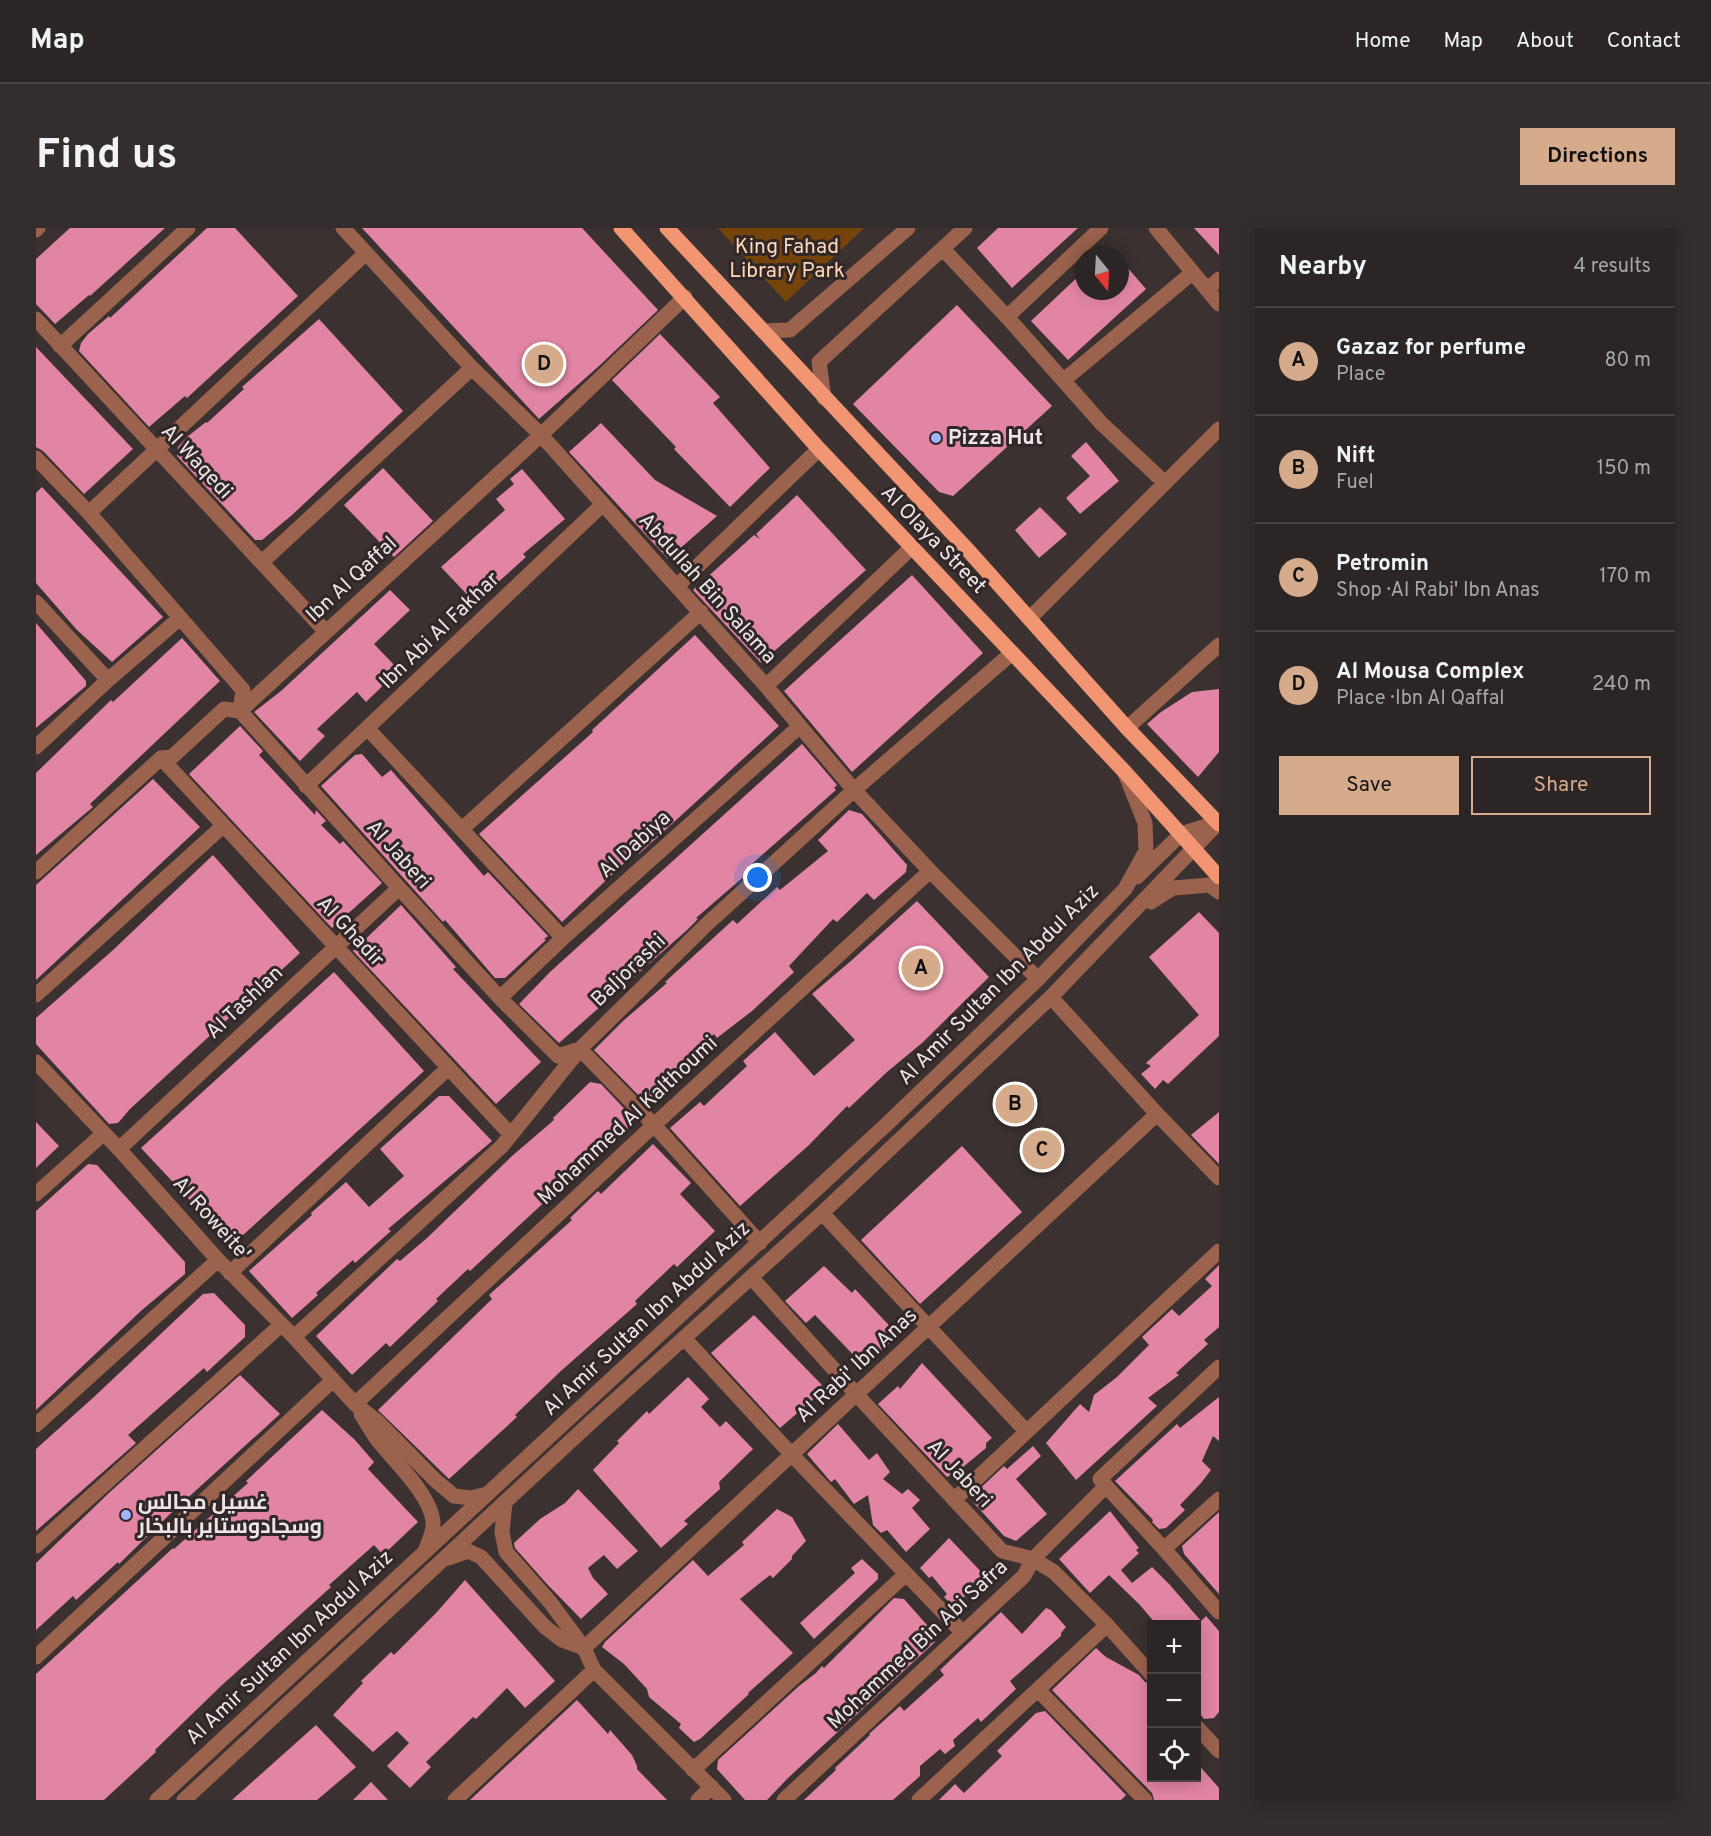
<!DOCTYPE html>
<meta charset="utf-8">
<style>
body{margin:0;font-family:Overpass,Cairo,sans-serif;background:#342d2d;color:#f1f3f6}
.controls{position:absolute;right:18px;bottom:18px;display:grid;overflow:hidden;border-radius:0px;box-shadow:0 3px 15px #0003}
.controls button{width:54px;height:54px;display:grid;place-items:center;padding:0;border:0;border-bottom:2px solid #484242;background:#2c2525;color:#f1f3f6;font:30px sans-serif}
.compass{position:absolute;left:1039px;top:18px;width:54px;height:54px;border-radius:50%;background:#2c2525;box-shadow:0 3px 15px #0003;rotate:162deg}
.you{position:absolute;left:722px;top:650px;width:21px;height:21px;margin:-15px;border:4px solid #fff;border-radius:50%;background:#1a73e8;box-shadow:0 0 0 9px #1a73e833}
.badge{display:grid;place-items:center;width:39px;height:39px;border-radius:50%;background:#d6ab8b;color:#111;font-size:20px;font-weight:700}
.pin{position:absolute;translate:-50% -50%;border:3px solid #fff;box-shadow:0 2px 6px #0006}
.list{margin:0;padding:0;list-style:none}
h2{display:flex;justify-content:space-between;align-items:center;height:78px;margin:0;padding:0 24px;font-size:26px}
h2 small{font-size:20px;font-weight:400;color:#a6a5a7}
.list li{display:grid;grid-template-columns:39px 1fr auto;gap:18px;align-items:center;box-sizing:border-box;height:108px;padding:0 24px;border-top:2px solid #484242}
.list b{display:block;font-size:22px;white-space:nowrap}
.list p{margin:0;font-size:20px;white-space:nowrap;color:#a6a5a7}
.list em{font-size:20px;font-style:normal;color:#a6a5a7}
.actions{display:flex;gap:12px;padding:18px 24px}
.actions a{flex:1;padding:14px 0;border:2px solid #d6ab8b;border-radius:0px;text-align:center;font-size:21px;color:#d6ab8b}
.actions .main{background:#d6ab8b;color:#111}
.icon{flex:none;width:33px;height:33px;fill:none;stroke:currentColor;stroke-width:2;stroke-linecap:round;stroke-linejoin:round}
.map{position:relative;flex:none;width:1183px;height:1572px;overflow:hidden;border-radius:0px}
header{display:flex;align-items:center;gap:36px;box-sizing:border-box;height:84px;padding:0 30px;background:#2c2525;border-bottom:2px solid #484242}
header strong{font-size:28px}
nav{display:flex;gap:33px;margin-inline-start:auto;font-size:21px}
.intro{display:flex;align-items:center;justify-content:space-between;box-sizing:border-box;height:144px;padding:0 36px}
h1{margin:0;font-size:42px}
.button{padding:15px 27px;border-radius:0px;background:#d6ab8b;color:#111;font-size:21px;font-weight:700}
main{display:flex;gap:36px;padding:0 36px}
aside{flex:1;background:#2c2525;border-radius:0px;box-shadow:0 3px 15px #0003}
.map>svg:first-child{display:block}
</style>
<header>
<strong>Map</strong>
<nav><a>Home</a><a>Map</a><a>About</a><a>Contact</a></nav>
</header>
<div class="intro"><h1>Find us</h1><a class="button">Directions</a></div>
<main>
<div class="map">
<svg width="1183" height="1572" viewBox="0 0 1183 1572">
<rect width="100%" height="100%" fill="#3b3131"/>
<path fill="#75440b" d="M682,0H828L750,74Z"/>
<path fill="#e285a5" d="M34,0H129L54,68L53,67L19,96L0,76V31Z
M171,0H199L262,68L151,170L149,168L113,199L43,123L45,115L52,106L73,88L74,90Z
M326,0H546L622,82L563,138L503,191Z
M962,0H1042L976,60L941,20Z
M1158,0H1183V27Z
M1084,31L1110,61L1032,132L995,93L1048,43V63H1084Z
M921,77L1016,178L917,268L903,264L817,176Z
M283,91L367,183L256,287L226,312H219L141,228L142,219L151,209L170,194L171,195L208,161L206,159Z
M624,106L684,169L677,175L734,240L694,279L638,221L640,219L576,152Z
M0,119L97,221L48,266L7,223L0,219Z
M565,195L619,252L681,288L632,331L533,224Z
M1050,214L1083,253L1044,286L1030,270L1054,248L1035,228Z
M347,240L397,293L358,329L308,277Z
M486,241L529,291L487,326L490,329L439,375L405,339L469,282L460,271L478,256L474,251Z
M6,259L127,389L76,434L41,402L0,355V265Z
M761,267L830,342L725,435L657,362L718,307L724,311L720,306Z
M1004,279L1031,306L1003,330L979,302Z
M876,347L947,425L816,544L748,463Z
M354,362L374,382L338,416L363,442L330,474L321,464L281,501L289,508L264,533L218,484L245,463Z
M0,395L50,453V458L0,500Z
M659,407L743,498L603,626L601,623L526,694L443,606L557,504L556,502Z
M146,410L184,453L54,576L57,579L0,627V545L75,472L77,474Z
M1183,461V524L1162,549L1111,496L1125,484L1156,464Z
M204,498L227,523L223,527L279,587L280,582L290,593L285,597L304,616L307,613L346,655L296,700L153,546Z
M766,516L801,557L798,560L800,562L709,642L712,645L660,690L662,691L650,703L523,815L483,776L514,744Z
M326,526L346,549L355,542L448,648L452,644L512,708L508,711L510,712L469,750H459L409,692L407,694L285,558L319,527Z
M117,551L164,599L0,752V657Z
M813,582L826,586L871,637L870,644L838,672L831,665L801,694L797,691L753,738L758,744L716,783L681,810L678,806L635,846L641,853L613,878L558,822L587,793L631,755L629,754L697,692L701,696L741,659L744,662L792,623L782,612Z
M177,627L264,725L94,881L82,895L73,896L0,816V790L77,722Z
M881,673L953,749L886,815L851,844L813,880L811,878L772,918L704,978L634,900L664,874L668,878L711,838L707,833L739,804L778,848L819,812L776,766L816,732Z
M365,677L420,739L417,741L505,834L460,876L317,723Z
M1163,684L1183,705V808L1132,856L1127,852L1119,861L1105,846L1115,838L1110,835L1163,787L1113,729Z
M298,744L388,843L196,1017L105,920Z
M554,854L565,856L598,891L594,894L597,896L556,932L553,929L512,966L515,968L434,1043L432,1041L400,1071L402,1073L354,1119L350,1115L316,1147L280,1108L361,1031L364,1033L391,1010L476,928L518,892L517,890Z
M403,868H413L456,913L352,1001L355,1003L319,1035L317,1032L280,1065L282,1067L256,1090L213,1043L276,987L275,985L310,954L333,979L368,948L344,921Z
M1183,884V936L1155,907Z
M0,894L23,918L0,940Z
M617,916L655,955L644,966L679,1003L641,1039L638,1036L599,1073L601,1076L526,1142L479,1187L481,1189L413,1251L342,1182L456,1071L453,1067L536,992L534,990L562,963L565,966Z
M926,918L986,984L884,1076L825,1012Z
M52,936L61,937L149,1034V1046L106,1082L0,1182V983Z
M1183,1037V1099L1168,1112L1172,1116L1140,1145L1143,1147L1112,1170L1121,1178L1040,1252L1010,1215L1044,1176L1053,1184L1058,1167L1081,1149L1113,1117L1106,1109L1136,1081L1143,1088L1176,1058L1169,1051Z
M788,1038L816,1065L819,1061L862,1107L829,1139L779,1087L770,1095L749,1073Z
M178,1065L209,1097V1109L171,1144L168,1140L92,1207L100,1215L0,1303V1221L59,1168L167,1066Z
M718,1087L785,1156L788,1162L744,1200L675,1125Z
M886,1135L956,1210L950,1215V1220L921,1244L911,1249L842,1176L862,1158L864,1161Z
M204,1147L244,1186L134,1286L83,1336L82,1334L40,1372L37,1368L0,1402V1335L74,1264Z
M652,1149L673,1171L665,1179L684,1199L690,1193L717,1221L683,1254L684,1261L648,1293L652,1296L625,1320L557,1242L583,1215L581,1213L611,1183L613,1186Z
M1183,1169V1213L1177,1208L1166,1233L1175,1242L1165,1255L1144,1277L1149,1282L1130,1300L1123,1301L1116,1294L1117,1292L1079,1253L1141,1196L1144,1200Z
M286,1182L319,1212L338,1234L332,1241L382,1294L347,1327L338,1317L293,1357L295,1359L186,1457L119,1522L120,1524L68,1572H0V1446L137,1320L138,1321L212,1255L210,1253Z
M802,1196L833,1232L841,1225L854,1244L847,1251L866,1266L872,1261L884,1272L876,1280L894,1301L870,1324L851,1302L845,1305L837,1297L832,1267L818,1276L799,1251L795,1254L771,1226Z
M997,1218L1005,1228L980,1251L1011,1286L980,1313L968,1308L937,1274L938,1266L968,1238L971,1241Z
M542,1261L602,1323L581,1341L568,1327L552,1340L557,1350L572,1366L545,1391L510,1355L479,1320L478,1315L504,1291L529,1275Z
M741,1281L756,1289L770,1313L756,1328V1331L737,1350L734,1347L704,1371L757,1425L712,1465L713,1466L664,1511L658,1514L643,1500L645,1496L613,1469L611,1461L588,1436L566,1419L569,1414L657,1332L672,1348L708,1317L706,1314Z
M1074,1283L1103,1320L1100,1322L1103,1325L1085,1342L1096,1355L1116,1339L1134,1357L1165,1393L1170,1388L1183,1403V1484L1178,1490L1168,1491L1161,1482V1396H1120L1104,1377L1073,1347L1054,1365L1023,1331Z
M1183,1284V1366L1148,1326L1146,1318Z
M913,1310L951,1350L917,1378L908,1369L911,1366L896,1348L893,1350L884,1340Z
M826,1331L842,1346V1351L778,1411L764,1395L819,1345L815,1340Z
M429,1352L519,1453L489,1480L471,1460L440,1491L437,1489L390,1534L395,1539L374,1560L351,1538L373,1515L361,1503L337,1524L297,1487L327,1455L325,1453L355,1424L358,1427L401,1384Z
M858,1370L868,1371L898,1405L899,1414L752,1550L731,1572H709L681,1541L682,1532L763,1458L780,1445L786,1438L788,1440Z
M1010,1380L1015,1382L1030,1399L1025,1405V1408L974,1453L980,1461L945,1494L942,1490L917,1512L919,1518L909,1526L904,1521L884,1538V1548L857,1572H768L800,1542L799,1540L834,1507L833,1506L864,1478L868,1483L908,1447L904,1442L965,1384L986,1406Z
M1060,1420L1070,1429L1103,1447L1109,1454L1116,1456V1550H1161V1535L1183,1560V1572H1118L1116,1565L1016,1462Z
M541,1472L572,1506L574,1502L596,1527L601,1538V1541L631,1572H434Z
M1009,1483L1090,1567L1085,1572H903L919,1556L928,1565L966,1528L961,1523L1000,1485Z
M280,1497L320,1539L281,1572H196Z
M335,1554L352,1572H317Z"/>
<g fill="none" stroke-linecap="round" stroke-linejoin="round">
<path stroke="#9b624d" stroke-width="15" d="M307,0L436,140L505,207L730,458L818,562L894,643L1002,751
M1120,0L1183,76
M0,2L2,0
M907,21L971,89L1065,195L1129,255
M1171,62L1183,51
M971,89L1065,0
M0,91L290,404
M727,103L754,102L872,0
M24,118L152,0
M1028,152L1156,45
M788,170L783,134L929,0
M0,230L53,285L207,462L204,483L363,660L464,770L522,828L544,821L618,897L724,1015
M53,285L330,25
M226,334L436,140
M641,358L783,221
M0,374L72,452
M994,390L1183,201
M730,458L875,320
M1091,500L1183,417
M332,501L527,710
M0,519L72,452L144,390
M125,530L474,906
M270,558L566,277
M426,601L665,384
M0,644L125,530L136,529L188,481L204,483L505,207L649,69
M1101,649L1145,606L1180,595
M1115,674L1137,660L1174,657L1183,664
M0,767L187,598
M1015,769L1121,886L1183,950
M464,770L527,710L764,498
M0,834L83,921L182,1032L258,1109L319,1176L342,1194L399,1252L418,1268L435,1270L451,1266
M83,921L363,660
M0,966L68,905
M786,985L990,1203
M194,1045L411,841
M715,1049L820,1166L966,1323L997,1331L1018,1344L1071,1397L1116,1447
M258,1109L466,918L544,821L671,696L818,562L976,425
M648,1110L756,1227L927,1405
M319,1176L618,897L894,643
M325,1186C331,1195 336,1205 343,1214C359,1233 395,1268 397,1294C398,1303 393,1313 390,1321
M0,1197L182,1032
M1070,1258L1128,1321L1183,1384
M918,1272L1183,1023
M469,1275L466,1304L470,1324L514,1374L548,1420L558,1442L688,1572
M0,1318L245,1097
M1128,1321L1183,1271
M413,1330L432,1323L445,1329L509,1399L526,1412L548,1420
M548,1420L1121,886
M0,1429L297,1152
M1002,1462L1109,1572
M1160,1498L1183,1523
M657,1542L869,1347
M121,1572L853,894L1002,751L1089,661L1110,623L1109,595L1089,545
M148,1572L553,1196L786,985L1015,769L1182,595
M419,1572L558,1442
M662,1572L676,1559
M748,1572L988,1348L997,1331L1070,1258L1064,1251L1183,1139
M883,1572L1071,1397"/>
<path stroke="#f19572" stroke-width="15" d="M585,0L783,221L1088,543L1183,649
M631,0L931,321L1091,500L1183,596"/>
</g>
<g fill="#a0b3fd" stroke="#312727" stroke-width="2">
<circle cx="900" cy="210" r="6"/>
<circle cx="90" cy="1287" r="6"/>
</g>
<g text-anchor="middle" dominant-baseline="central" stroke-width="6" stroke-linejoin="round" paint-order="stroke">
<g font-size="21" fill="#fed8b8" stroke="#312727">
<text x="751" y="19">King Fahad<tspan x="751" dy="24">Library Park</tspan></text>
</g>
<g font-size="21" font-weight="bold" fill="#ede6e6" stroke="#312727" text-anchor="start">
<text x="912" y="210">Pizza Hut</text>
<text x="102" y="1275">غسيل مجالس<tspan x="102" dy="24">وسجادوستاير بالبخار</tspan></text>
</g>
<g font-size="21" fill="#ede6e6" stroke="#312727">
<text transform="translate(160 234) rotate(47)">Al Waqedi</text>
<text transform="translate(897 312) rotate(46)">Al Olaya Street</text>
<text transform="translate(316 352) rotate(-43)">Ibn Al Qaffal</text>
<text transform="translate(671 361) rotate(48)">Abdullah Bin Salama</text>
<text transform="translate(404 403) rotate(-44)">Ibn Abi Al Fakhar</text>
<text transform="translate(599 617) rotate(-42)">Al Dabiya</text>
<text transform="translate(362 627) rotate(48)">Al Jaberi</text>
<text transform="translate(314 704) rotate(47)">Al Ghadir</text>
<text transform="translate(593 743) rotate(-44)">Baljorashi</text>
<text transform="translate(963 757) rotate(-45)">Al Amir Sultan Ibn Abdul Aziz</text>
<text transform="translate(209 775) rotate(-43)">Al Tashlan</text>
<text transform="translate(592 893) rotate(-43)">Mohammed Al Kalthoumi</text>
<text transform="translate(175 991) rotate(48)">Al Roweite'</text>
<text transform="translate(611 1091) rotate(-43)">Al Amir Sultan Ibn Abdul Aziz</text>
<text transform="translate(821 1138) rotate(-43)">Al Rabi' Ibn Anas</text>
<text transform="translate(923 1246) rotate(47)">Al Jaberi</text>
<text transform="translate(882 1417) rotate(-43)">Mohammed Bin Abi Safra</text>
<text transform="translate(254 1420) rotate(-43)">Al Amir Sultan Ibn Abdul Aziz</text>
</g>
</g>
</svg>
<div class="controls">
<button>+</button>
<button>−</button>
<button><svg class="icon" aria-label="locate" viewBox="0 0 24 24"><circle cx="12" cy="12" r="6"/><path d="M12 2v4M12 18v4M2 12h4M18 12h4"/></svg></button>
</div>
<svg class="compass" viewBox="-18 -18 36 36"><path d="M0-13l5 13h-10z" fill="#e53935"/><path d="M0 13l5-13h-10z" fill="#a6a5a7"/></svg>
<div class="you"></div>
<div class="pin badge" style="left:885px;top:740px">A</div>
<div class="pin badge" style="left:979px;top:876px">B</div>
<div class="pin badge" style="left:1006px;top:922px">C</div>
<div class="pin badge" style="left:508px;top:136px">D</div>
</div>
<aside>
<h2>Nearby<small>4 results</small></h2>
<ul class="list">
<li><span class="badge">A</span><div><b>Gazaz for perfume</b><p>Place</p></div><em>80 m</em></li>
<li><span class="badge">B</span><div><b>Nift</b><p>Fuel</p></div><em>150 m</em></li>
<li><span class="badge">C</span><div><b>Petromin</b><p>Shop · Al Rabi' Ibn Anas</p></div><em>170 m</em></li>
<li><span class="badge">D</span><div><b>Al Mousa Complex</b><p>Place · Ibn Al Qaffal</p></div><em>240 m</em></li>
</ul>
<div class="actions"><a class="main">Save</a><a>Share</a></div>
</aside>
</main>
